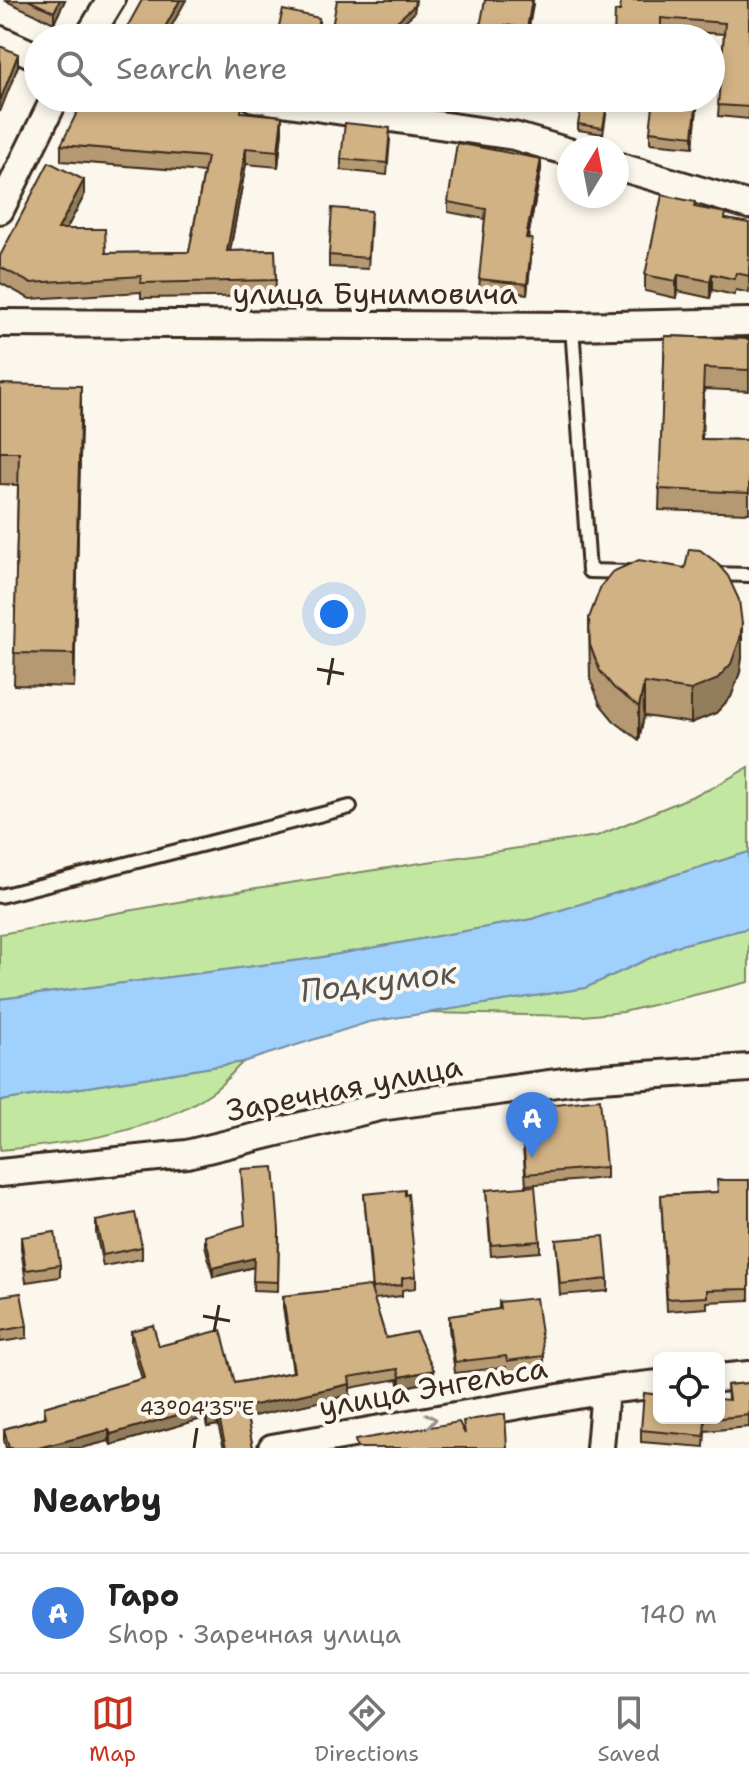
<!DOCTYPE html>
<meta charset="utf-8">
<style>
body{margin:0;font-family:"Shantell Sans",sans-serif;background:#f6f6f6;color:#222}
.controls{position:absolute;right:24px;bottom:24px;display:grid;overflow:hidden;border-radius:12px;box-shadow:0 4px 12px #0003}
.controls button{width:72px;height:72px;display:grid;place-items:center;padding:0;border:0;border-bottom:2px solid #e0e0e0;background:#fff;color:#222;font:40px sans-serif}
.compass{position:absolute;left:557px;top:136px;width:72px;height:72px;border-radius:50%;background:#fff;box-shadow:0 4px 12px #0003;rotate:10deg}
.you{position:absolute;left:334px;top:614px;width:28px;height:28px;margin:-20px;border:6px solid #fff;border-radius:50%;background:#1a73e8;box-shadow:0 0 0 12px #1a73e833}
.badge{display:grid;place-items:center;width:52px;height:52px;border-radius:50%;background:#c8321e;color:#fff;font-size:26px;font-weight:700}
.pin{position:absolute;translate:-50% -66px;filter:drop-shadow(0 2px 4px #0008)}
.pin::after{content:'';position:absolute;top:42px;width:28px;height:24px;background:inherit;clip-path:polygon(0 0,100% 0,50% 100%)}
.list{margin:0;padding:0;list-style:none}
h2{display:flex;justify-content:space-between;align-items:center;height:104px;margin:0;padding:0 32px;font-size:34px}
h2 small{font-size:26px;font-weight:400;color:#767676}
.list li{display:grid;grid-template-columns:52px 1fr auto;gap:24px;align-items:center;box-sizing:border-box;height:120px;padding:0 32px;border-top:2px solid #e0e0e0}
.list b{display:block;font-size:30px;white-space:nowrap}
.list p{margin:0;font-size:26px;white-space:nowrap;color:#767676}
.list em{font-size:26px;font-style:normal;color:#767676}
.icon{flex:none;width:44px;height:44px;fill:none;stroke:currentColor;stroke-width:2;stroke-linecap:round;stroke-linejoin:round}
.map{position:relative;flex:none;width:749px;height:1448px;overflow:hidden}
.search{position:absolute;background:#fff;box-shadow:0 4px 12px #0003;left:24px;right:24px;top:24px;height:88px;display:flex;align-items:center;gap:20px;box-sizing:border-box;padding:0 28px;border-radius:44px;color:#767676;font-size:30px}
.sheet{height:224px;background:#fff}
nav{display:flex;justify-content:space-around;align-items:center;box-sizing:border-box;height:112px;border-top:2px solid #e0e0e0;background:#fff;font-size:22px;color:#767676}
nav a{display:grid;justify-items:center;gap:4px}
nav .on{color:#c8321e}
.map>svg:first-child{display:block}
</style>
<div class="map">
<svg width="749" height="1448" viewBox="0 0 749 1448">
<rect width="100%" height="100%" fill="#fbf7ec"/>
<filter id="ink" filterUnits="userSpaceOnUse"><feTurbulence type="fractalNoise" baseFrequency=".0125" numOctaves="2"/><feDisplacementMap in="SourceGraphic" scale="16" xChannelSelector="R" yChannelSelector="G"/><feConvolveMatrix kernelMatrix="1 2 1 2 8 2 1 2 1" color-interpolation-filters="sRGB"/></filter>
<g filter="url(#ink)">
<path fill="#c2e7a1" stroke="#7e8860" stroke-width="2" d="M749,767V852L532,919L317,958L0,999V934L250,889L597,836L710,789Z
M749,928V982L623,1012L583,1016L426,1013L585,988L676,946Z
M243,1062C233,1071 224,1084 212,1092C154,1133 70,1144 0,1150V1101Z"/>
<path fill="#9fd1fc" stroke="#778ea3" stroke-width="2" d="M749,852V928L676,946L585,988L369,1022L243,1062L0,1101V999L317,958L532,919Z"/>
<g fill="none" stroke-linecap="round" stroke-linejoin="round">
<g stroke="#3b2a1e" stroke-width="18">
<path id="lane" d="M572,326L589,571L630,572
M712,574L749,575
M0,896L350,807"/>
</g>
<g stroke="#3b2a1e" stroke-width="32">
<path id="street" d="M88,38L111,0
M0,40L38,57
M254,98L514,136L569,152
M617,166L749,205
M0,210L55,98
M0,323L572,326L749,322
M0,1173L187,1154L379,1107L586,1079L749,1068
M719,1378L749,1375
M272,1448L605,1390L659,1384
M600,1448L605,1390"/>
</g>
<use href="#lane" stroke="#fbf7ec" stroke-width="12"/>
<use href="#street" stroke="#fbf7ec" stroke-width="26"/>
</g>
<path fill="#b49972" stroke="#3b2a1e" stroke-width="2" d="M4,0H65L54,23Z
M533,0L527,38L505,36V38H478Z
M749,0V119L718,116L724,34L661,30L615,11Z
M451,98H494L492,109L468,105V101Z
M698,98L693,147L650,143V131Z
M608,103L603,134L578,130V124Z
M242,112L282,131L278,167L246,164L230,251L275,250L276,296L141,298V292L30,299L0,283V256L84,196L66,229L106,253L189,252L204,172L61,161V145Z
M390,140L387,175L341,170V159Z
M541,169L528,238L532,249L527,294L479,289L485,219L448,212V202Z
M695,207L726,219L749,223V293L736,290L734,295L712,290L710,298L678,291L676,298L645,291V275Z
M371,222L368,269L329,267V255Z
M665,336L749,339V391L704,389L702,439L749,440V513L659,510Z
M0,384L81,419L74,687L14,685L18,485L0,484Z
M589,618L742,657L740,672L731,697L716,713L691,723L644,716L639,740L614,721L600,704L590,678Z
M520,1108L606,1167V1178L526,1185Z
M749,1180V1300L707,1302V1308L667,1311L661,1195L718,1192Z
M486,1190L540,1241V1252L491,1256Z
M364,1194L416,1276V1288L402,1290V1296L374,1299L386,1338L434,1381L400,1388L398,1379L350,1388V1395L247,1417L253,1448H224L218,1425L207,1427L205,1418L111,1445L109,1441L81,1448H6L4,1440V1429L44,1417V1407L142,1379L131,1342V1331L235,1383L293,1372L283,1307V1296L372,1293Z
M96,1221L142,1247V1259L103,1266L96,1233Z
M279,1230L278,1291L253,1290L254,1267L213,1277L205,1245V1236Z
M21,1237L60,1265V1277L26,1282L21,1249Z
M556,1240L608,1279V1291L560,1295Z
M0,1296L27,1326V1338L0,1342Z
M499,1302L544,1356V1368L507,1373L506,1367L455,1373L449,1328V1316L499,1309Z
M749,1383V1427L705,1431L704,1447L641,1442V1430L728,1400L727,1385Z"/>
<path fill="#927d5d" stroke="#3b2a1e" stroke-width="2" d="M60,0H65L54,23V12Z
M180,0H186L165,38H159Z
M415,0H416L414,13L386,38H378Z
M532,0L533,5L527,38V29Z
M319,18V30L317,38H314Z
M18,54V66L0,112V101Z
M697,98H698L693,147V136Z
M282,116V131L278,167V151Z
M246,148V164L227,267V251Z
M541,159V169L526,248V238Z
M84,180V196L58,245V229Z
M532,239V249L527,294V284Z
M712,274V290L710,298V281Z
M678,275V291L676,298V281Z
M81,386V419L74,687V654Z
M742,624V657L740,672L731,697L716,713L691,723V690Z
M644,683V716L639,740V707Z
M254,1258V1267L213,1277V1268Z
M434,1370V1381L400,1388V1377Z
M350,1384V1395L245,1418V1407Z
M205,1407V1418L111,1445V1434Z
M218,1414V1425L207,1427V1416Z
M109,1430V1441L81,1448H38Z"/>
<path fill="#d1b285" stroke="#3b2a1e" stroke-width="2" d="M28,0H60L54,12Z
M142,0H180L159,38H121Z
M337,0H415L414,6L378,38H330Z
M485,0H532L527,29L505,25L503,38H478Z
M621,0H749V107L718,105L725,23L661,18V38H614L615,11H620Z
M283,10L319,18L314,38H276Z
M382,34L406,38H381Z
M0,46L18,54L0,101Z
M84,98H196L242,101L241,112L282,116L278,151L246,148L227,251L275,250L276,280L141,283V276L30,283L0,267V256L49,162L84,180L58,229H105L106,253L189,252L207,157L61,145Z
M583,98H608L603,128L578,124Z
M654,98H697L693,136L650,131Z
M345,123L390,128L387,163L341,159Z
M457,143L541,159L526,238L532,239L527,284L479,279L486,209L448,202Z
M662,195L695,202L694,207L726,213L725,219L749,223V276L736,273L734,279L712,274L710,281L678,275L676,281L645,275Z
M332,208L371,211L368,258L329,255Z
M665,336L749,339V370L704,368L701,439L749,440V493L659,489Z
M0,384L81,386L74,654L14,653L19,452H0Z
M689,549L700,550L716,562L728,576L739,600L742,624L740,639L731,664L716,680L691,690L644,683L639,707L614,688L600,671L590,645L589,618L601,586L612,572L639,560L685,568Z
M600,1099L606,1167L526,1174L520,1108Z
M274,1167L279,1230L278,1282L253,1281L254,1258L213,1268L205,1236L245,1225L241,1169Z
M717,1180H749V1289L707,1290V1297L667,1299L661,1195L718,1192Z
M535,1186L540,1241L491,1245L486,1190Z
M405,1190V1195L408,1194L416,1276L402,1278V1285L373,1288L364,1194Z
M135,1213L142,1247L103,1255L96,1221Z
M55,1232L60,1265L26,1270L21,1237Z
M604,1236L608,1279L560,1284L556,1240Z
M370,1286L386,1338L416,1332L434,1370L400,1377L398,1369L349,1377L350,1384L245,1407L253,1448H226L218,1414L207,1416L205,1407L111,1434L109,1430L38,1448H9L4,1429L46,1417L44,1407L144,1378L131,1331L153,1325L159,1346L221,1330L235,1383L294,1372L283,1296Z
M21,1293L27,1326L0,1331V1296Z
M536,1298L544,1356L507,1361L506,1356L455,1362L449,1316L500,1309L499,1302Z
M749,1383V1415L705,1420L704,1436L641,1430L644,1393L659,1395V1418H719V1399L729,1400L727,1385Z
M505,1414L507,1448H357L355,1440L459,1422L465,1434L463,1421Z"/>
<defs><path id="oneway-chevron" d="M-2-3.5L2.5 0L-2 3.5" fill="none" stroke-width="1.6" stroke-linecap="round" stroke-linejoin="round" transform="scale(2)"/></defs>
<use stroke="#9b9085" href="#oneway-chevron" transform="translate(431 1420) rotate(-10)"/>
</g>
<path fill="none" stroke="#3b2a1e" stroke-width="3" d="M317,669L344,674M328,685L333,658M203,1316L230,1321M214,1332L219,1305M194,1448L197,1428"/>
<g text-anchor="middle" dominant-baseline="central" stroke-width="8" stroke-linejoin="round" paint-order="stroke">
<g font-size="30" fill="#3b2a1e" stroke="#fbf7ec">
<text x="375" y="293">улица Бунимовича</text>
<text transform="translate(344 1088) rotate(-11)">Заречная улица</text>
<text transform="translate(433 1387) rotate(-10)">улица Энгельса</text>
</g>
<g font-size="32" font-style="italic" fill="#545456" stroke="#fbf7ec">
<text transform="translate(378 981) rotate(-7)">Подкумок</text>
</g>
</g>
<g font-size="20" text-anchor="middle" fill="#3b2a1e" stroke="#fbf7ec" stroke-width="8" stroke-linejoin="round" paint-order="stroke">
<text x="197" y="1415">43°04'35"E</text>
</g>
</svg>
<div class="controls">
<button><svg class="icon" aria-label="locate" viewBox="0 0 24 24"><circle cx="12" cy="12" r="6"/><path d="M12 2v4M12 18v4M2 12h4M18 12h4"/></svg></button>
</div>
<svg class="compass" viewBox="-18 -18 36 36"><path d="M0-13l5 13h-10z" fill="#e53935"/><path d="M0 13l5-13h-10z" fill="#767676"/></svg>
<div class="you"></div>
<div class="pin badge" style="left:532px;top:1158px;background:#3f7fe0">A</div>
<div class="search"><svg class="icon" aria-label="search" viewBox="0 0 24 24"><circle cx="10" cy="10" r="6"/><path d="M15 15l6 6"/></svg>Search here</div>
</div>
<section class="sheet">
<h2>Nearby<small></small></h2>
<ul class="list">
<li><span class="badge" style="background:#3f7fe0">A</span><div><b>Гаро</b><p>Shop · Заречная улица</p></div><em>140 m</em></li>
</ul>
</section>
<nav>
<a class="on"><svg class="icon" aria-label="map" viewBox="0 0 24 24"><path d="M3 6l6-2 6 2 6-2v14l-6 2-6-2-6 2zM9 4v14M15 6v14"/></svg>Map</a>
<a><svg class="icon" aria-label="directions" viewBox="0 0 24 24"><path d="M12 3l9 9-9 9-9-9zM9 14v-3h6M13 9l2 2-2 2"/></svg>Directions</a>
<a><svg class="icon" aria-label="saved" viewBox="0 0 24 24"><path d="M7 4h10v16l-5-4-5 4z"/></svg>Saved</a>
</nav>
